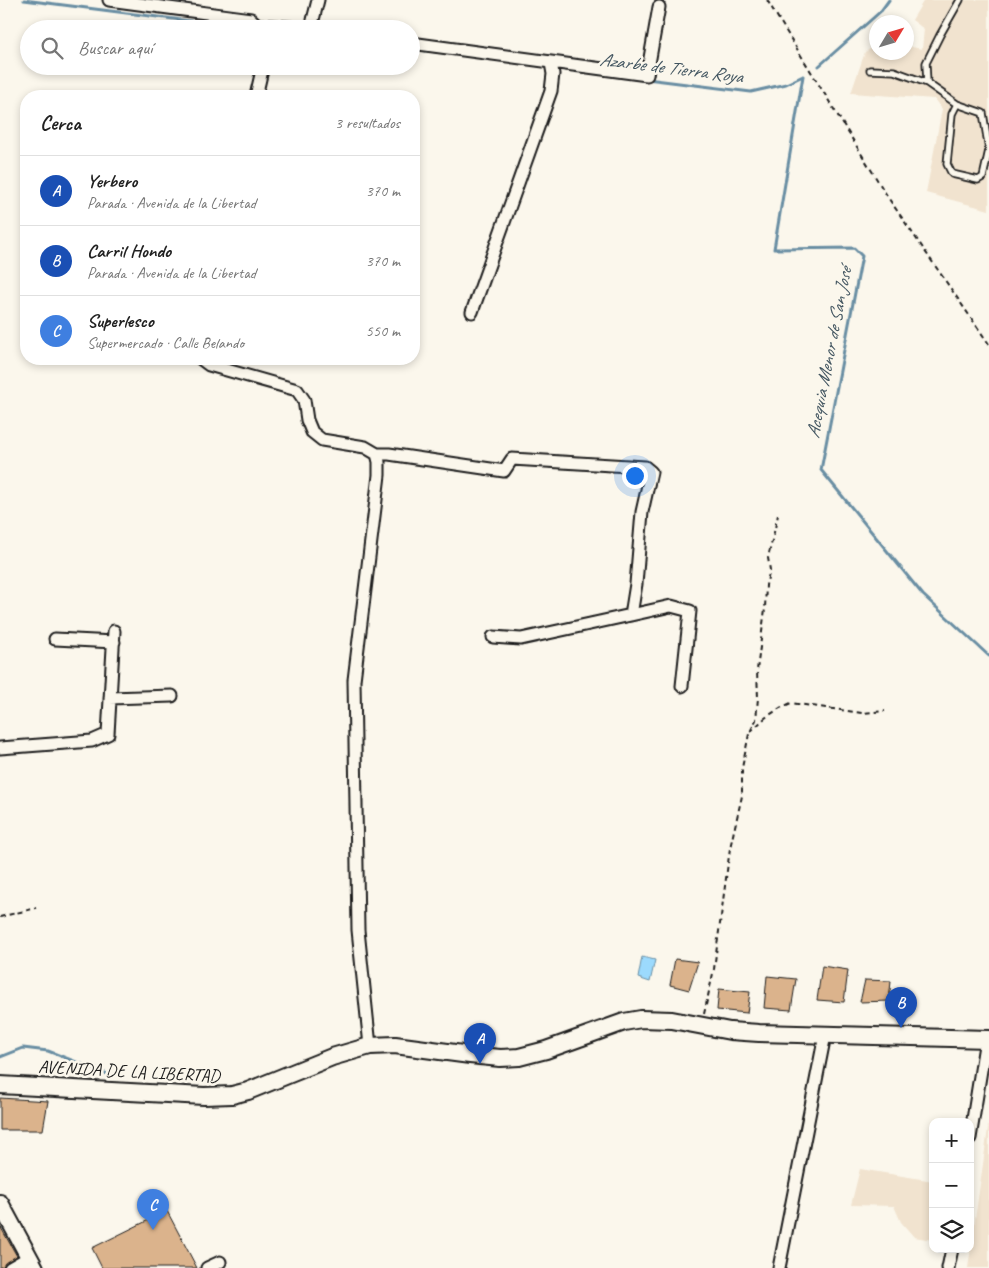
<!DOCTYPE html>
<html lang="es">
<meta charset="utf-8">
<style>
body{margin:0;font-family:Caveat,sans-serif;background:#f6f6f6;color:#222}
.controls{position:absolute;right:15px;bottom:15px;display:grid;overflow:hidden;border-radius:10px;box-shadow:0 2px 8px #0003}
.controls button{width:45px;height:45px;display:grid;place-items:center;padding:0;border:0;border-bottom:1px solid #e0e0e0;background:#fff;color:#222;font:25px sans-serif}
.compass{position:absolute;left:869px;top:15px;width:45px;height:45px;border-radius:50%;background:#fff;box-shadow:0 2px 8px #0003;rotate:52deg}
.you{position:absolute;left:634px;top:475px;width:18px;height:18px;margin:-12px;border:4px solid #fff;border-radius:50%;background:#1a73e8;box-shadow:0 0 0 8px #1a73e833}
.badge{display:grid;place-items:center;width:32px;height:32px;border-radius:50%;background:#0b8043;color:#fff;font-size:16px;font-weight:700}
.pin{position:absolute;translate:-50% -41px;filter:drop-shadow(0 1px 2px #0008)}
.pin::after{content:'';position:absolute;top:26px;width:18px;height:15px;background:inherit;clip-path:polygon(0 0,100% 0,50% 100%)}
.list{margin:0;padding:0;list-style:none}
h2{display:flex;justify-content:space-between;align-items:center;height:65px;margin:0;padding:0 20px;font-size:21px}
h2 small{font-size:16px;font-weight:400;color:#767676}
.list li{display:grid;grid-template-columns:32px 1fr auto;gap:15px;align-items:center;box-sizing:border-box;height:70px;padding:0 20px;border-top:1px solid #e0e0e0}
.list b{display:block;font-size:19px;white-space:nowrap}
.list p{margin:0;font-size:16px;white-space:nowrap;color:#767676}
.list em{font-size:16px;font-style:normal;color:#767676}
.icon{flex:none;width:28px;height:28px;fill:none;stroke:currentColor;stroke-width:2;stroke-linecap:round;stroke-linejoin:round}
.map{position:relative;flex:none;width:989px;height:1268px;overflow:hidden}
.search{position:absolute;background:#fff;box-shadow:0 2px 8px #0003;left:20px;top:20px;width:400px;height:55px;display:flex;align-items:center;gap:12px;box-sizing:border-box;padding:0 18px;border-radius:28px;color:#767676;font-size:19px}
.panel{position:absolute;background:#fff;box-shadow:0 2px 8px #0003;left:20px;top:90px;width:400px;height:275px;border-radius:20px}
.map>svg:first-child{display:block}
</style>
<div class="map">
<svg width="989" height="1268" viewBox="0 0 989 1268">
<rect width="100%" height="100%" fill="#fbf7ec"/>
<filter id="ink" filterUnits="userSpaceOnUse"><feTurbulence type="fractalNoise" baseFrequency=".02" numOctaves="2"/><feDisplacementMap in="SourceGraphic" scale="10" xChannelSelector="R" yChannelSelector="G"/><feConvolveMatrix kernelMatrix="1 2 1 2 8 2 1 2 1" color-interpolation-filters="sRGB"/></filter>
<g filter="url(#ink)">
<path fill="#f1e3cf" d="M924,0H989V210L926,193L942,109L934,99L851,93L865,52L876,45V52H906L907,46L922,49L924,29L912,20Z
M989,1122V1268H968Z
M860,1169L933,1181V1240L914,1237L901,1222L894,1206L851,1205Z"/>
<path fill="#9cdafd" stroke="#698ea3" d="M642,957L655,960L650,982L638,978Z"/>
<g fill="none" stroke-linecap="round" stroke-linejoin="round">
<path stroke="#698ea3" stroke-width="3" d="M24,0L252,29
M411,49L445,53
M819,66L881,11L889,0
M803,76L774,249L854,248L862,256L821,470L923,595L989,656
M647,79L751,92L786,84L803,76
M0,1057L23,1048L48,1051L107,1074"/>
</g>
<path fill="#dbb38c" stroke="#1c1c1c" d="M675,959L698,962L689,990L670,985Z
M822,966L848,970L844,1002L817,1000Z
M767,976L796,979L791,1010L764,1008Z
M865,980L891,981L889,1001L860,1002Z
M719,989L750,992L747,1013L717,1010Z
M0,1098L48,1101L43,1130H0Z
M167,1211L197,1268H102L92,1248Z
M0,1226L18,1258L0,1268Z"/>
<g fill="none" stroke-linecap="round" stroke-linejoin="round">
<g stroke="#1c1c1c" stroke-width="9">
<path id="lane" d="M870,70L894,71L927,83
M957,104L952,114L947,164L952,174L978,180L983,177L989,150L983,113L957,104L927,83L926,63L940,35L960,0"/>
</g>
<g stroke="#1c1c1c" stroke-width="15">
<path id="street" d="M109,0L251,19L262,29
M258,25L314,29
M311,28L318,0
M411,43L647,75L659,7
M256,96L263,66
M472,312L551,91L553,74L551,63
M201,359L209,365L297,390L304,400L307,420L312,432L322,440L365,447L377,454L379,462V475L354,680L358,930L370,1046
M377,454H389L504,471L512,459L645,467L651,472L642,512L636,584L631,615L521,639L493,637
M631,615L671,606L690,611L682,686
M55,639L114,642
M110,698L172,696
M0,748L92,741L108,734L114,631
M970,1138L986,1039
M10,1268L29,1257
M207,1268L220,1262
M779,1268L825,1035
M948,1268L952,1249"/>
</g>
<g stroke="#1c1c1c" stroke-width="20">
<path id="secondary" d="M0,1085L204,1096L232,1095L248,1091L332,1057L370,1046L395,1045L470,1055L500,1058L519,1057L546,1050L624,1022L641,1019L672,1020L730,1031L759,1033L989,1039
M0,1203L35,1268"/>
</g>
<path stroke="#1c1c1c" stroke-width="2" stroke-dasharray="5 4" stroke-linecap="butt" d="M767,0L889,199L989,344
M750,732L765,718L780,708L791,703L862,713L885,711
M0,917L36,908
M704,1014L714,969L730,848L742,796V768L749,734L756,720L758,698L757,670L765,609L766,585L770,570L768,558L778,515"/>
<use href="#lane" stroke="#fbf7ec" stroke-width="5.5"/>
<use href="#street" stroke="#fbf7ec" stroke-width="11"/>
<use href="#secondary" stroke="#fbf7ec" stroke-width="16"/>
</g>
</g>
<g text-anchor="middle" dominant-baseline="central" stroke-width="5" stroke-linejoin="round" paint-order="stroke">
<g font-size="18" fill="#1c1c1c" stroke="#fbf7ec">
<text transform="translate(129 1071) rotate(3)">AVENIDA DE LA LIBERTAD</text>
</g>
<g font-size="19" font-style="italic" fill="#425560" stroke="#fbf7ec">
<text transform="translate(671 68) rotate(7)">Azarbe de Tierra Roya</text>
<text transform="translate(829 353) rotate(-79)">Acequia Menor de San José</text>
</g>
</g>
</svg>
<div class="controls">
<button>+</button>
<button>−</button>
<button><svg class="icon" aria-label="layers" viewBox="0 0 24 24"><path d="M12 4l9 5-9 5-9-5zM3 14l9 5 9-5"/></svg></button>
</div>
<svg class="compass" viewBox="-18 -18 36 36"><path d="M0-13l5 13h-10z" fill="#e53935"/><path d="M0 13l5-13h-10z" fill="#767676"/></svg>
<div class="you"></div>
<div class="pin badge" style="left:480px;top:1064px;background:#1a4fb4">A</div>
<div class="pin badge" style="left:901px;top:1028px;background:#1a4fb4">B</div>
<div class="pin badge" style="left:153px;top:1230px;background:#3f7fe0">C</div>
<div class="search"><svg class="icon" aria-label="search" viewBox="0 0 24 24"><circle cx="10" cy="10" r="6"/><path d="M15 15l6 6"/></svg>Buscar aquí</div>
<section class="panel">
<h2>Cerca<small>3 resultados</small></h2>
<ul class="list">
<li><span class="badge" style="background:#1a4fb4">A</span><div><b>Yerbero</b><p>Parada · Avenida de la Libertad</p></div><em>370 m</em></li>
<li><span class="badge" style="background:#1a4fb4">B</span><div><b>Carril Hondo</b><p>Parada · Avenida de la Libertad</p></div><em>370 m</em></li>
<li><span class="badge" style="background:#3f7fe0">C</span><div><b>Superlesco</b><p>Supermercado · Calle Belando</p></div><em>550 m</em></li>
</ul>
</section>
</div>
